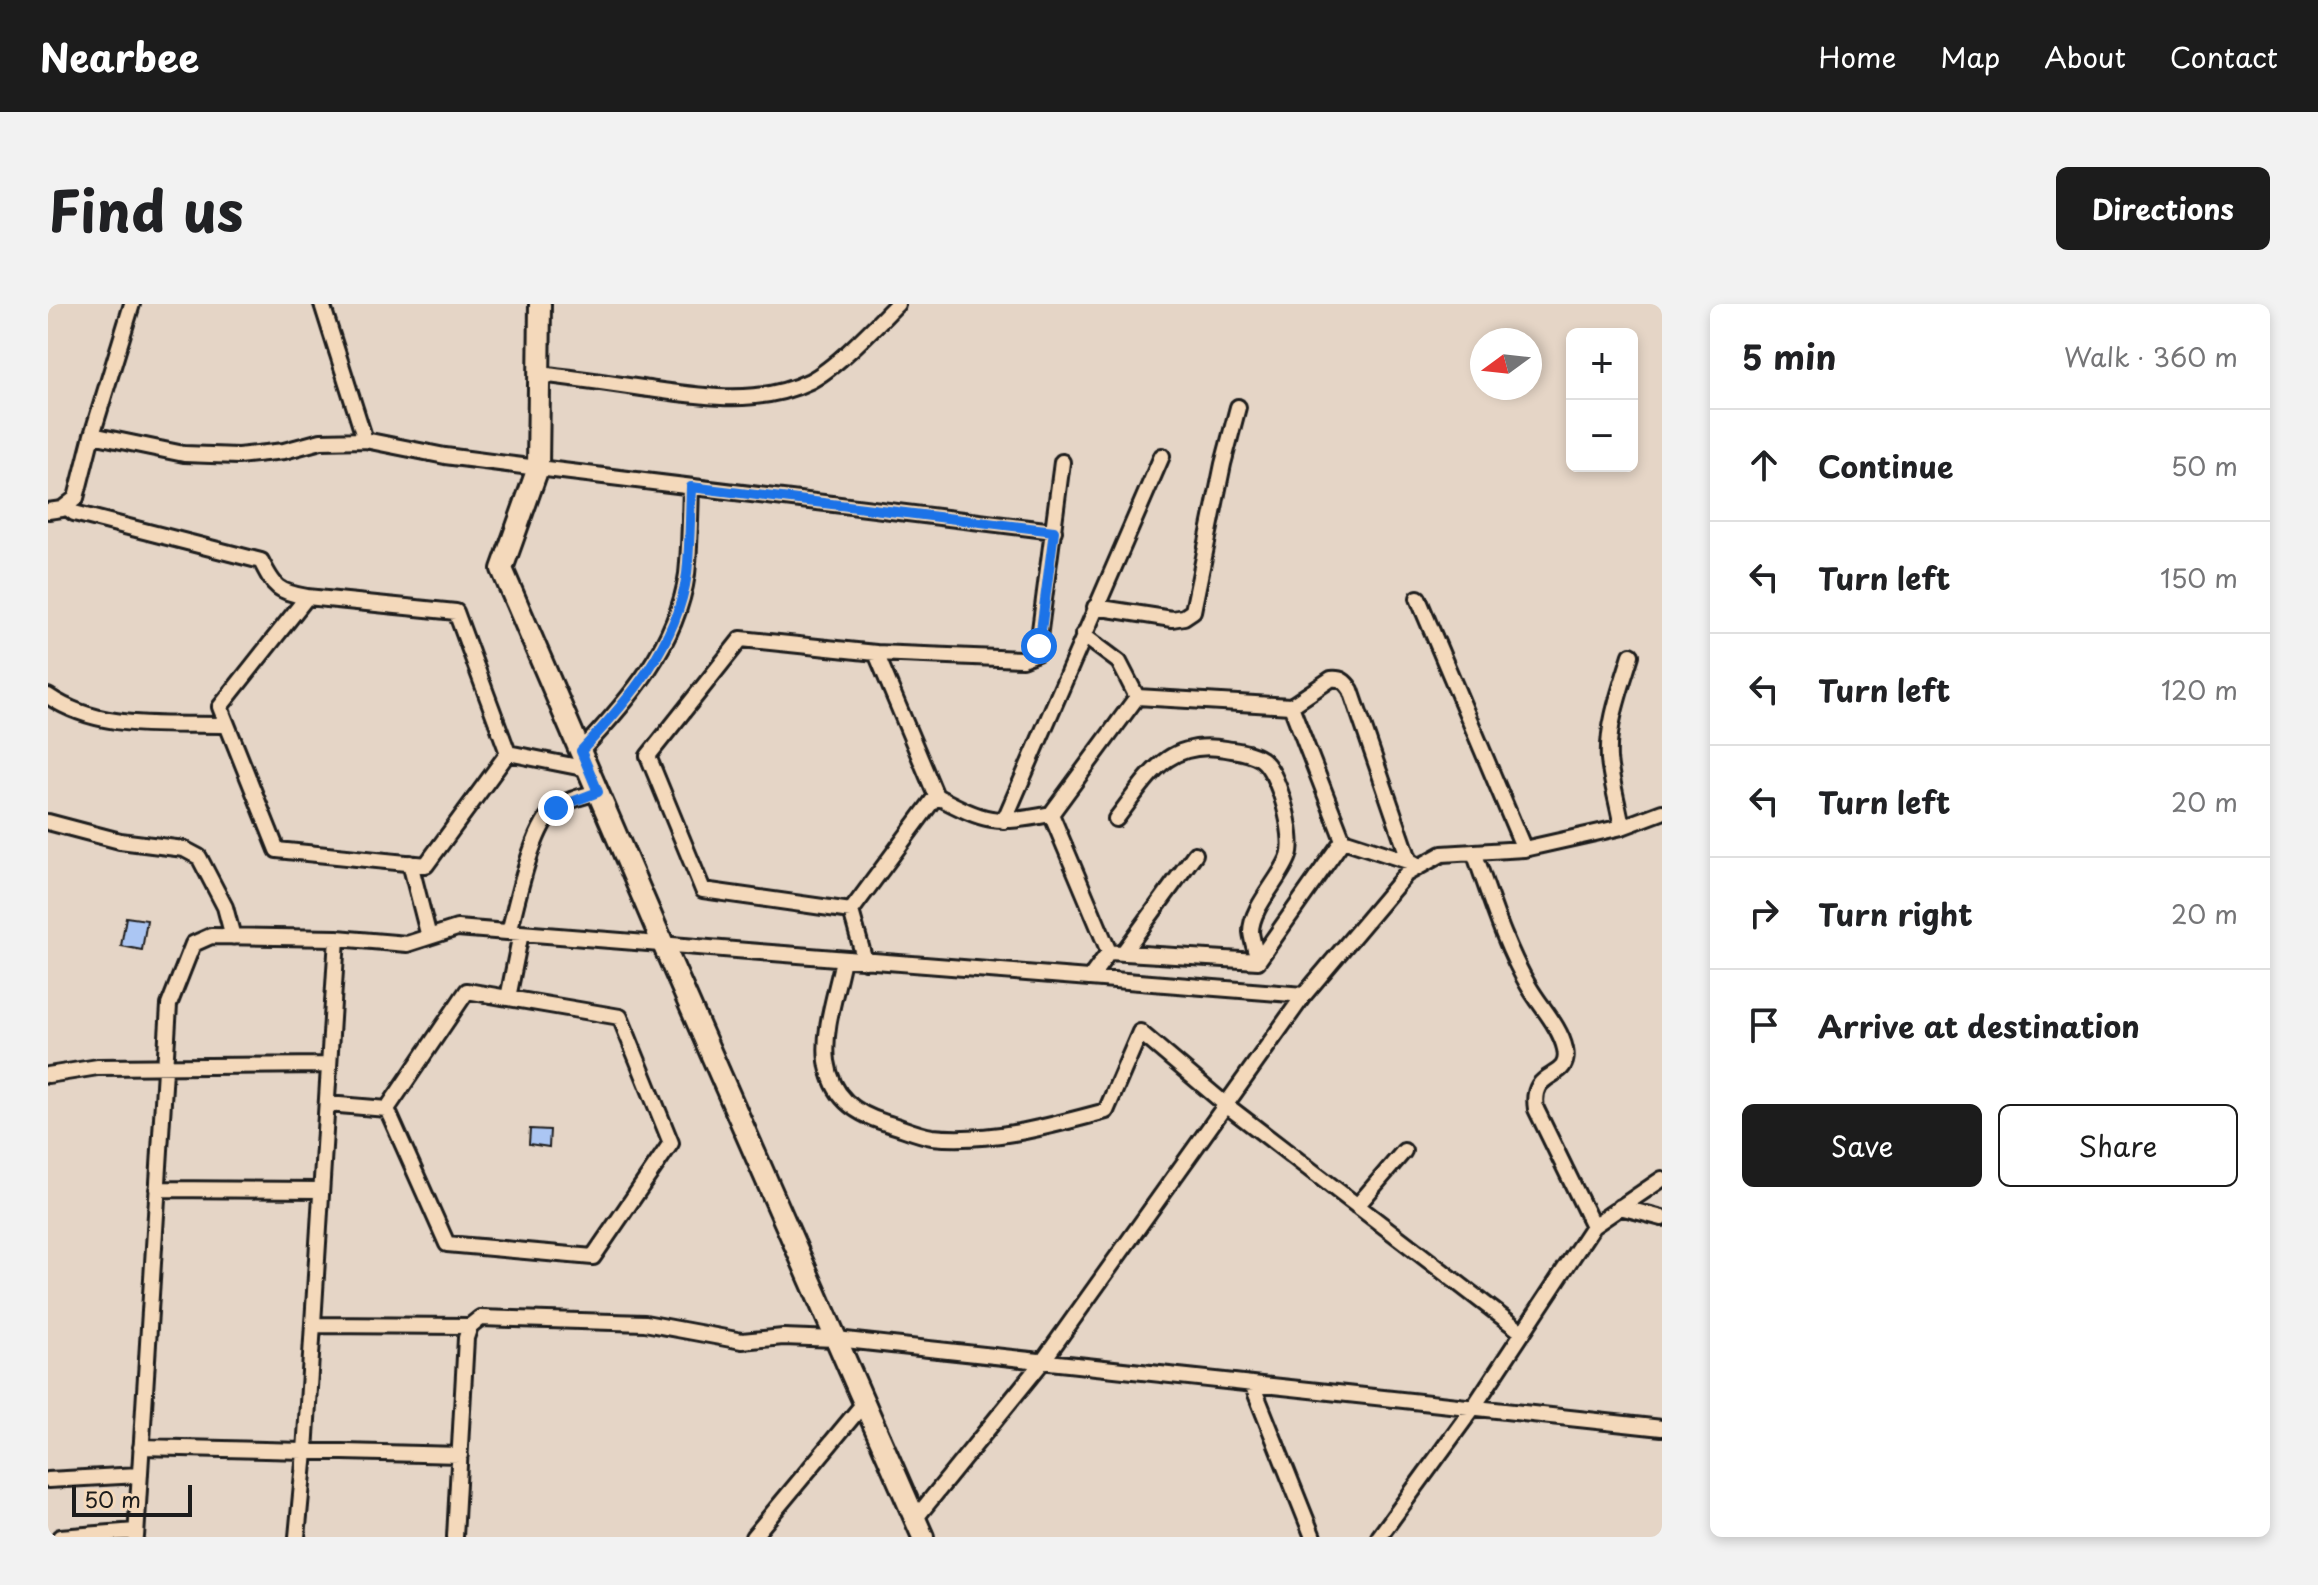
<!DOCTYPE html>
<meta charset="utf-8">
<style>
body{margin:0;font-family:"Playpen Sans",sans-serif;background:#f2f2f2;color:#202124}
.controls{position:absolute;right:24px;top:24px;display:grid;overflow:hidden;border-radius:12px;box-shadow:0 4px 12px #0003}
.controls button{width:72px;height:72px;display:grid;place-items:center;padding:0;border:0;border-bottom:2px solid #e0e0e0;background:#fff;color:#202124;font:40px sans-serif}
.compass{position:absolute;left:1422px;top:24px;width:72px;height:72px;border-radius:50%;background:#fff;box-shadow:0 4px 12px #0003;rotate:255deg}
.scale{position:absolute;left:24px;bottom:20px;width:120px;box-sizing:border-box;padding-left:8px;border:4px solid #1c1c1c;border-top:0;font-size:22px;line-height:28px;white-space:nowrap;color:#1c1c1c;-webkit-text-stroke:6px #f4d9bb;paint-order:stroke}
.stop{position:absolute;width:24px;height:24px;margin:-18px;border:6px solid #1a73e8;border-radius:50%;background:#fff}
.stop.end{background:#1a73e8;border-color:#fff;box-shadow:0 2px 8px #0008}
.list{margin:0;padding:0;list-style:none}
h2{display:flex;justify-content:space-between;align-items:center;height:104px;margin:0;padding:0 32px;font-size:34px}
h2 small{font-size:26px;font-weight:400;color:#757577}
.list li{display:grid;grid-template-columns:52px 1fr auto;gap:24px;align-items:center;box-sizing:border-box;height:112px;padding:0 32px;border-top:2px solid #e0e0e0}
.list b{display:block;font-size:30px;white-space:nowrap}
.list em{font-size:26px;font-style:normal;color:#757577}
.actions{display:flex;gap:16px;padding:24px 32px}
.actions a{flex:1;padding:18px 0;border:2px solid #1c1c1c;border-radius:12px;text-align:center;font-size:28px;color:#1c1c1c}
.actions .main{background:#1c1c1c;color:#fff}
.icon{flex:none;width:44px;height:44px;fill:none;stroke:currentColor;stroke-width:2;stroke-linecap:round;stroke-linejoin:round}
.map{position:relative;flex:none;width:1614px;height:1233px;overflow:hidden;border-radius:12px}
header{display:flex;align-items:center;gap:48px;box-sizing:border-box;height:112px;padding:0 40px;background:#1c1c1c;color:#fff}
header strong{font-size:38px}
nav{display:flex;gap:44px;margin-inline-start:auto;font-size:28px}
.intro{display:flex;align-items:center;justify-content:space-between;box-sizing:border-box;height:192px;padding:0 48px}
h1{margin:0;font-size:56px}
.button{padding:20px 36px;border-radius:12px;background:#1c1c1c;color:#fff;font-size:28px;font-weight:700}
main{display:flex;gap:48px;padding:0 48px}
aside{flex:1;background:#fff;border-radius:12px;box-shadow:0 4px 12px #0003}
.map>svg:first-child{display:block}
</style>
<header>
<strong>Nearbee</strong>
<nav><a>Home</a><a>Map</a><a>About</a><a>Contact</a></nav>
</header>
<div class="intro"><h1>Find us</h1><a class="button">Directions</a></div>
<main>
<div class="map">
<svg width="1614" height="1233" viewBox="0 0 1614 1233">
<rect width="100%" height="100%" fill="#e5d5c6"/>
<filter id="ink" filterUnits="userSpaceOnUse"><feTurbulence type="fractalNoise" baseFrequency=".0125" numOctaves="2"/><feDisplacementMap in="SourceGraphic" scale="16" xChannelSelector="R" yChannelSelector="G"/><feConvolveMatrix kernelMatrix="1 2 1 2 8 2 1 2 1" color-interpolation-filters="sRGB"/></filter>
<g filter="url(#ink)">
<path fill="#abc6f3" stroke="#1c1c1c" stroke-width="2" d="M78,613L99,616L94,646L73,642Z
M482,825L502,826L501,843L481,840Z"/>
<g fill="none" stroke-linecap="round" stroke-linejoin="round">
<g stroke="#1c1c1c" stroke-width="20">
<path id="street" d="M274,0L317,136
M491,70C526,74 560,79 594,84C650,92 709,103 762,77C789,63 827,22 849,0
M44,131L84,0
M18,203L26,209L213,257C226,283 230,288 259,293
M0,207L14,205L28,194L44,131L136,150L190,152L236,147L273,137L317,136L397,152L490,164L1006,227
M259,293L408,308L460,449L378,561L229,546L172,403Z
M1370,294L1476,545
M1047,303L1124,315L1136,313L1145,307L1175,160L1190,103
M1035,331L1071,358L1089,393
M693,335L828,349L888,492L803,607L655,586L600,452Z
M828,349L974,355L989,349L1014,158
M0,392C53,428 118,419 179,421
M1243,402L1283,375C1293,374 1297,377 1303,386L1362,558
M533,447C580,397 629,341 639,270C642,241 642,211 643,183
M460,449L540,465
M888,492C938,518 946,521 1003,510
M1068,515C1100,474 1118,434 1178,445C1189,447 1203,448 1213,455C1230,466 1248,532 1241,552C1233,575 1203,603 1203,628C1204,637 1208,648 1210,657
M956,517L1114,152
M0,518L72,537L136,545L151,553L177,603L185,633
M1574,523C1570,500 1563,477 1561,455C1559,420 1573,384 1583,351
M1295,536L1366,559
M1426,548C1442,592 1456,640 1480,681C1491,701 1512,722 1517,745C1524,779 1481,762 1488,805L1545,922
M362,559L381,633
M803,607L817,657
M461,628C469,599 484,521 508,504C520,495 536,492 550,488
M1075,649L1147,550
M795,655C789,687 775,724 779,757C784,793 806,809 838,819C853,823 869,831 884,833C943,839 1002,822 1058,807L1092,728L1178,801L1475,1029
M1042,674L1061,648L1210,657L1295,536L1243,402L1089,393L1003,510L1061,648
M419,687L572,713L623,839L545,953L399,940L339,805Z
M460,694L473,629
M0,771L50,763L281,761
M279,800L339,805
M109,885L273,886
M1309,902L1356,847
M1572,903L1614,914
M265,1021L422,1022
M1204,1080L1265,1233
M93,1143L412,1151
M0,1176L91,1171
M867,1215L995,1057L1256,691L1358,570L1394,550L1476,545L1574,523L1614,508
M12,1233L88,1227
M88,1233L121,701L145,640L163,632L289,634L359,640L409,624L1256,691
M249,1233L257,1148L289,634
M407,1233L418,1034L422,1022L432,1014L597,1019L694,1037L735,1033L788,1035L1614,1124
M705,1233L816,1099
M1331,1233L1425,1104L1545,922L1614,875"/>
</g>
<g stroke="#1c1c1c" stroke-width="26">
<path id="secondary" d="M492,0L490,164L454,265L615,640L875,1233"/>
</g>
<use href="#street" stroke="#f4d9bb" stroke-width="14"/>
<use href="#secondary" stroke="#f4d9bb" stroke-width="20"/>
</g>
</g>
<g fill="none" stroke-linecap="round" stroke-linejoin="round" filter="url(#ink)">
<path stroke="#1a73e8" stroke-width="10" d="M508,504L550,488L533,447C580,397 629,341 639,270C642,241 642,211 643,183L1006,227L991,342"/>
</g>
</svg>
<div class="controls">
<button>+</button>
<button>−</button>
</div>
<svg class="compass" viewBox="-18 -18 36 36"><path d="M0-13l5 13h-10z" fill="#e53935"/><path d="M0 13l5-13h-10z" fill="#757577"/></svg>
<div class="scale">50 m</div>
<div class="stop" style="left:991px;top:342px"></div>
<div class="stop end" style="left:508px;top:504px"></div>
</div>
<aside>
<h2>5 min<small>Walk · 360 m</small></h2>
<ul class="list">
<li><svg class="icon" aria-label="ahead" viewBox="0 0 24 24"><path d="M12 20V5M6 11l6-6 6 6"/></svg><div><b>Continue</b></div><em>50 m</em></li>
<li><svg class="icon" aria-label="left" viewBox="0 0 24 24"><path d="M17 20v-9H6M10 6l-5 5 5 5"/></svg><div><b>Turn left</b></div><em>150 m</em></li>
<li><svg class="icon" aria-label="left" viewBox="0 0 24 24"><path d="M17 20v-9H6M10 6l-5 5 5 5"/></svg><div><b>Turn left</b></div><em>120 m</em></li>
<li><svg class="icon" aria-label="left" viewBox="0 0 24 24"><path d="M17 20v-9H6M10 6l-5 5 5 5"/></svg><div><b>Turn left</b></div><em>20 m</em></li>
<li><svg class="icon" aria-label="right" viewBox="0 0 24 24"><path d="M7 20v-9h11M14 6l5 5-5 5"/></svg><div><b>Turn right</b></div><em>20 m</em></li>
<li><svg class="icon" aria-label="arrive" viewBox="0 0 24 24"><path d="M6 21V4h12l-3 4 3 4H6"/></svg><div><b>Arrive at destination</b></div></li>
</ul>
<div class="actions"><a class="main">Save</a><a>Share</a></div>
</aside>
</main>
